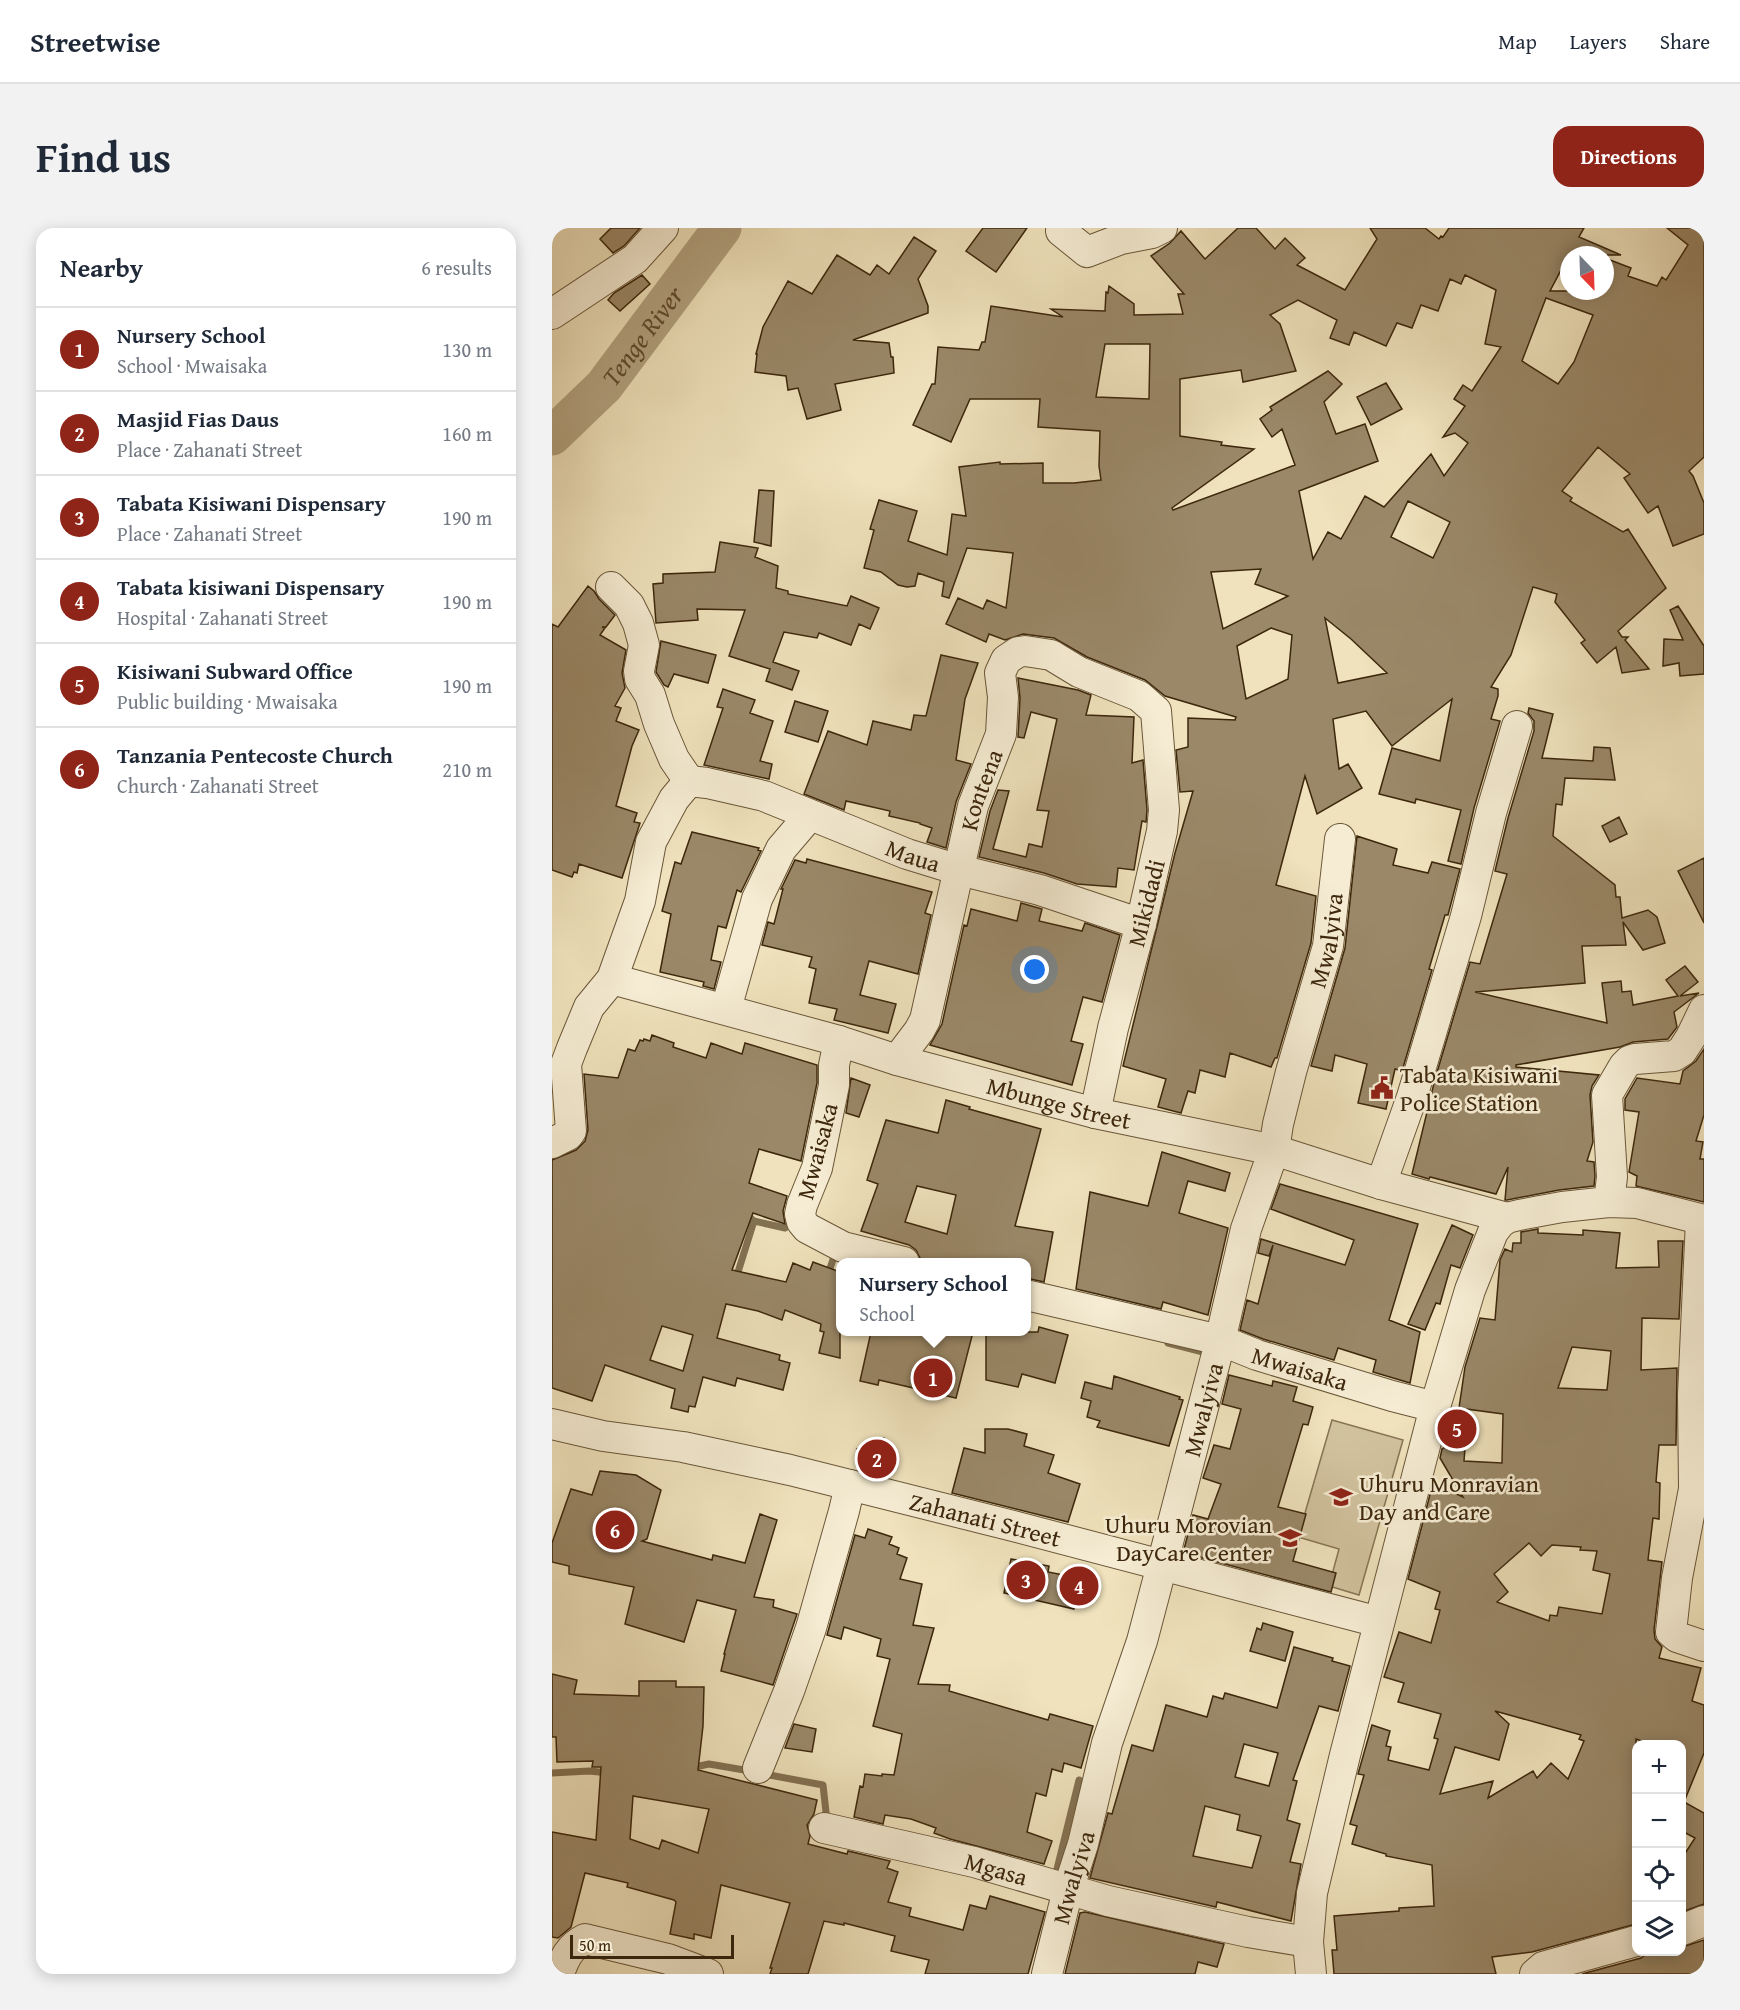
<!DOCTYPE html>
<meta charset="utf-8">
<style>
body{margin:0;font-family:"Gentium Book Plus",serif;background:#f2f2f3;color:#1f2937}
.controls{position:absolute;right:18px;bottom:18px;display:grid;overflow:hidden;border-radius:12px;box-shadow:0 3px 15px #0003}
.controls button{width:54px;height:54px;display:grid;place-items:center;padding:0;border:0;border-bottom:2px solid #e0e1e3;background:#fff;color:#1f2937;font:30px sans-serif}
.compass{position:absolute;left:1008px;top:18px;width:54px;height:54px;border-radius:50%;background:#fff;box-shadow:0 3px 15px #0003;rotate:157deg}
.scale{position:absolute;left:18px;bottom:15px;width:164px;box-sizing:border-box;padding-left:6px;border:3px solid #3d270c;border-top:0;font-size:16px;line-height:21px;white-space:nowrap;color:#3d270c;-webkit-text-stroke:4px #f5ecd3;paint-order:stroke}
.you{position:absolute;left:483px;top:742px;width:21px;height:21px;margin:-15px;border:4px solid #fff;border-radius:50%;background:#1a73e8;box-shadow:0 0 0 9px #1a73e833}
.badge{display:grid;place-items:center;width:39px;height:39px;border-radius:50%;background:#8f2418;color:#fff;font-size:20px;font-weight:700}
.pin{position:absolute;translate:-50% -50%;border:3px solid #fff;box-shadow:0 2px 6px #0006}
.popup{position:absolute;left:284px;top:1030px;width:195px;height:78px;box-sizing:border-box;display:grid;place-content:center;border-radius:12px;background:#fff;filter:drop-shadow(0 2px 4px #0005);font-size:20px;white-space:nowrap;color:#747a83}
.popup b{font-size:22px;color:#1f2937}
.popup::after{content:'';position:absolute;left:50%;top:100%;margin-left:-12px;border:12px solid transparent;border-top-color:#fff}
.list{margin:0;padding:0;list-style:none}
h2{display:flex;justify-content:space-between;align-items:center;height:78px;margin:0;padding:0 24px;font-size:26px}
h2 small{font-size:20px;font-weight:400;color:#747a83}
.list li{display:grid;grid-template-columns:39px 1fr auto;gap:18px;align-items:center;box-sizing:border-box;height:84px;padding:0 24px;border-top:2px solid #e0e1e3}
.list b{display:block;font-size:22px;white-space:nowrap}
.list p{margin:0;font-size:20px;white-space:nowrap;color:#747a83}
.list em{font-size:20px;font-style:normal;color:#747a83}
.icon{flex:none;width:33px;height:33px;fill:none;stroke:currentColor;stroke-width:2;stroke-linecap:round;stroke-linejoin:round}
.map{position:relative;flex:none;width:1152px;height:1746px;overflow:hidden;border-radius:18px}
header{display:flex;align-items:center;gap:36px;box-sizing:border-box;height:84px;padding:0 30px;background:#fff;border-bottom:2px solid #e0e1e3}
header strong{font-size:28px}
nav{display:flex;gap:33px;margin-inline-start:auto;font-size:21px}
.intro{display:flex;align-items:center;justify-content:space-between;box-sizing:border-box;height:144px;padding:0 36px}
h1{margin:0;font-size:42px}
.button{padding:15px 27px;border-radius:18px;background:#8f2418;color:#fff;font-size:21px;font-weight:700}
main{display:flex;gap:36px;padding:0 36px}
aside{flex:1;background:#fff;border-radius:18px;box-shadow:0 3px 15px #0003}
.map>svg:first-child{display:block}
</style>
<header>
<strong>Streetwise</strong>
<nav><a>Map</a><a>Layers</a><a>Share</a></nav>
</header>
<div class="intro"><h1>Find us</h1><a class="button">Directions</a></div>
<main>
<aside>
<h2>Nearby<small>6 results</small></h2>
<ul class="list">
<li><span class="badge">1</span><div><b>Nursery School</b><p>School · Mwaisaka</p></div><em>130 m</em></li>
<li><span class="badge">2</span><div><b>Masjid Fias Daus</b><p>Place · Zahanati Street</p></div><em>160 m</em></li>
<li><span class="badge">3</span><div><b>Tabata Kisiwani Dispensary</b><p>Place · Zahanati Street</p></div><em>190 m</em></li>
<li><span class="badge">4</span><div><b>Tabata kisiwani Dispensary</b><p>Hospital · Zahanati Street</p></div><em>190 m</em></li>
<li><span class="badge">5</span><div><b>Kisiwani Subward Office</b><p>Public building · Mwaisaka</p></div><em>190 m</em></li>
<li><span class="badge">6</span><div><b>Tanzania Pentecoste Church</b><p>Church · Zahanati Street</p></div><em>210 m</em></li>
</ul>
</aside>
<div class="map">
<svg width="1152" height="1746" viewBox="0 0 1152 1746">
<rect width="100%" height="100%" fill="#efe2bc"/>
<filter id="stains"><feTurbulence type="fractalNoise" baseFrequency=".00333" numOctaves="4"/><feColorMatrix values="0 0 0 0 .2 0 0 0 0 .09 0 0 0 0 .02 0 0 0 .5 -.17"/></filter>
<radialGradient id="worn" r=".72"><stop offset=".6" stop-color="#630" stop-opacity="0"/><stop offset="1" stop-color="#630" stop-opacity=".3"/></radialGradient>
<path fill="#d1c29e" stroke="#877455" stroke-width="1.5" d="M780,1192L851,1212L807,1367L777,1358L787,1321L746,1309Z"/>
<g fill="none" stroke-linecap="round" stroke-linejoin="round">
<path stroke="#837152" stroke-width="7" d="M192,984L202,993L233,1000
M186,1044L202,993
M275,1049L284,1023
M616,1115L651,1124
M138,1540L157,1536L198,1543
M0,1545L37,1543L57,1545
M212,1546L271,1557L275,1593
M503,1649L527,1552"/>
<path stroke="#b2a280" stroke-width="39" id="s1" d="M0,208L52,158L170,0"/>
</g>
<path fill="#9a8868" stroke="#3d270c" stroke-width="1.5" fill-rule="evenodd" d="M59,0H88L72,18L61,25L48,11Z
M431,0H475L444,44L414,23Z
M686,0H704L723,21L733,10L753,30L745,37L793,62L825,11L818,0H873L887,11L889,8L891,9L897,0H1032L1027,9L1069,27H1017L998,63H1053V30L1079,40L1076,48L1105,58L1110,49L1114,52L1136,17L1115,0H1152V229L1137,243L1141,248L1152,275V306L1121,318L1106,278L1096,285L1072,250L1078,246L1046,219L1010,263L1020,270L1018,273L1071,304L1076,301L1114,360L1066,403L1070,409H1076L1073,412L1097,441L1070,445L1064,419L1045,435L1029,415L1033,412L1003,374L1005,366L981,359L959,427L939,459L946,461V468L939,491L948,493L922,580L909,636L896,633L909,582L864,571L863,575L827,566L840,520L888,533L900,471L840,518L814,483L781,491L787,541L796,536L810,560L765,586L753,548L724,657L764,668L759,715L725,830H723L719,839L678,825L673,849L648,842L643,865L636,863L629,885L606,879L614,851L571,838L623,625L641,563L628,564L624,522L636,519V490L683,492L684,489L613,468L593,452L535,429L502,410L471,406L453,412L437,406L434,414L394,396L406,370L431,381L435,372L454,380L461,325L415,320L397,370L390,368L392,354L366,345L363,358L355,359L346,357L329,344L312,340L322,302L318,301L327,272L365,283L356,313L395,327L400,286L414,288L407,239L448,234V236L491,235V255H522L549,252L547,238L548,203L486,199L488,171H418L399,214L361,197L380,156H383L386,119L427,122L430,114H433L439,78L511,89L499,81L553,83L554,64L556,65L557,58L582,76V87L631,86L626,66H632L599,28L618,15L629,3L653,31ZM913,47L944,62L933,116L949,119L920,163L911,157L902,171L913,178L891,209L903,205L916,215L892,248L879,226L832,279L813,268L789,311L776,304L761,331L747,263L826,233L813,196L784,206L772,174L790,156L776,143L718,179L720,182L708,191L720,209L730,201L743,237L621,282L620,280L702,221L669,217L670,214L628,208V151L689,142L691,154L744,143L728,96L718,87L746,72L785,92L778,110L797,117L802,104L834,118L845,95L860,100L869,77L886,83L898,51L909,56ZM994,70L1041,87L1022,134L1006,156L970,133ZM553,116H598L597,171L544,169ZM856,273L898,294L881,330L839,309ZM709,341L703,356L736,368L671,401L659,344ZM773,390L799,411L835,445L786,455ZM719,400L740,407L736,451L694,471L685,418Z
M362,9L384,23L366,51L376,78V85L301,112L337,115L339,129H341L342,145L283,156L289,182L255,191L246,160L236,162L234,148L203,144L205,126H204L211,99L236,53L260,66L285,27L318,47L325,37L337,46Z
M90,47L98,56L68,83L56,72L62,65Z
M834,155L850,181L819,197L805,169Z
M207,262L222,263L219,318L202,314Z
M168,314L206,320L203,329L226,338L224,360L236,363V366L295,378L299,368L327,380L318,401L307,396L299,417L267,405L265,410L232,404L221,434L247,443L240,462L214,453L218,441L177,428L193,382L145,381L146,392L104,395L101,356L111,355V346L163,344Z
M36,358L42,363L47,371L63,387L54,399H50L53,400L48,407L74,422L70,445L73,460L63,478L69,480L64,493L87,502L80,518L64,578L85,585L82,594L88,595L70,650L27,636L25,645L22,644L20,649L0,642V396L6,399Z
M1126,378L1152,418V446L1128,448L1127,435L1111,438L1112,411L1131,412L1118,382Z
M109,413L164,427L156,455L122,446L116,459L112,457L104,444Z
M389,427L426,435L413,471L404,532L419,536L404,574L394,620L375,614L380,600L368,596V595L337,588L338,583L294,573L292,582L252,566L276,503L315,517L321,493L359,502L362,487L374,488Z
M466,450L526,462L539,467L534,487L582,489L580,535L591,532L595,582L594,594L590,593L582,642L566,640L564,659L525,656L492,645L427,629L438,583L446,562L457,563L441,621L474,629L477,616L490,619L497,583L485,582L505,491L479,484L472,510L466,509L468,470Z
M171,461L203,472L198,485L221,493L208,533L220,536L217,551L152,537L171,480L165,479Z
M243,473L276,483L266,514L233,504Z
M977,480L1001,486L990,530L1041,533L1042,519L1058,520L1063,552L1013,550L1010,577L1004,576L1001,608L1063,657L1064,669H1068L1070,690L1096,682L1105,689L1113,715L1091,722L1071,694L1074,717L1030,718L1033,755L923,764L1055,795L1050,755L1069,753L1070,764L1079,763L1081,777L1126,768L1114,752L1133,738L1146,754L1128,768L1147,765L1122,784L1125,799L1116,811L1081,814L1068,819L964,837V839L1047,847L1040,858L1038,867L1041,914L1035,933L1042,934L1043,948L1042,958L1007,962L955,972H953L956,939L944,966L878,949L877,951L860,946L883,851L918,734L928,736L955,646L943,643L956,590L982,503V493L976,485Z
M1067,589L1075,606L1058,614L1050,598Z
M140,604L207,620L206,622L209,623L189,664L185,662L174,700L166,698L159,732L169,734L162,761L151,758L152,754L108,744L119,686L110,683L123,634L129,636Z
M805,608L845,621L841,637L876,645L880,634L908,641L896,687H893L877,741L880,742L850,843L843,841L834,881L806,875L815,836L783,827L780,843L759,838L793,720Z
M1152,630V695L1126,643Z
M255,631L380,664L373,685L379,687L366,746L317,733L308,767L344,776L336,805L282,792L285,781L257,775L264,741L257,739L260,729L210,717L216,694L222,696L231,661H229L243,632L254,635Z
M469,675L490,681L487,693L530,703L533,695L568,707L550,774L531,769L519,813L531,816L520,857L378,817L390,796L412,697L415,698L419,681L465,693Z
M100,807L122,815L121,819L154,830L159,815L190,826L193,815L265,837V855L249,933L207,921L197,955L235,968L231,983L233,996L201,985L180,1042L234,1054L241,1035L258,1042L261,1034L288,1044V1130L267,1125L272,1104L268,1103L269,1096L233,1082L230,1092L206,1083L174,1076L165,1110L228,1127L227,1132L238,1135L231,1162L185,1150L183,1158L151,1149L143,1179L137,1178L136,1184L119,1180L123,1161L53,1137L40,1173L0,1160V932L24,922L33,913L36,902L32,846L66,850L76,821L83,823L88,812L91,813L92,811L98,813ZM110,1098L141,1107L131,1143L98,1132Z
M1152,821V887L1144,913L1151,914L1148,931H1152V974L1084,958L1085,948L1077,944L1087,884L1073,882V871L1085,850L1128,856L1131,843L1144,833Z
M299,850L318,857L307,889L294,885Z
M394,872L418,879L417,881L489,901L463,998L501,1004L492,1054L474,1050L475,1035H379L369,1032L364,1022L357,1017L309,1003L326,956L315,952L334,892L386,905ZM365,958L404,967L395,1006L353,994Z
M610,924L678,945L673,963L636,953L627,985L676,1000L656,1087L611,1074L609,1081L524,1061L538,964L596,978Z
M728,956L866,996L837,1092L868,1104L858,1155L821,1144L824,1132L786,1120L782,1132L711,1111L688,1102L695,1072L706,1076L721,1017L717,1028L706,1025L709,1011L793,1037L802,1012L719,981Z
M900,997L921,1007L908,1040L899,1037L888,1076L884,1075L873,1102L856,1096Z
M986,1001V1005L1031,1007V1002L1068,1005L1064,1040L1107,1039L1106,1013H1131L1127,1091L1090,1090L1089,1142L1125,1140L1124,1217H1107L1104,1254L1108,1255L1107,1291L1101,1290L1096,1332L1110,1334L1102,1402L1103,1411L1110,1419L1107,1430L1149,1440L1140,1473L1152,1477V1525L1132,1574L1152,1585V1676L1130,1684V1630L1143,1610L1130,1603V1516H1099L1084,1511V1696L980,1724L940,1729L944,1746H782L780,1722H785L782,1688L847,1683V1680L882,1678L880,1637L834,1628V1626L800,1616L805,1598L798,1596L812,1547L806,1546L820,1497L838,1503L834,1518L839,1519L836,1532L877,1542L886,1511L882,1510L889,1486L846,1474L852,1455L832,1449L847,1404L879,1415L888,1382L883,1381L888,1364L856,1351L881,1255L911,1269L888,1230L890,1221L893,1219L897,1193L915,1194L912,1233L950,1235L951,1186L907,1180L913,1139L928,1090L943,1092L948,1032L953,1021L960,1024L961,1015H969V1004ZM1020,1119L1059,1123L1055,1162L1006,1160ZM977,1315L989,1328L1000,1317L1029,1319L1028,1322L1045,1323L1041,1342L1058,1346L1050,1386L1007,1379L1005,1388L998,1387L997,1393L945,1374L956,1364L942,1346ZM943,1483L1029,1507L1027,1511L1032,1513L1016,1551L999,1535L985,1550L981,1543L936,1570L941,1553L888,1566L903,1519L947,1532L957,1496Z
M487,1099L516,1107L503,1155L470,1146L466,1159L434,1152V1104H486Z
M319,1104H421L404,1170L327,1152L326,1157L308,1153Z
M677,1147L720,1158L721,1153L745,1159L741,1173L761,1179L756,1197L751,1196L726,1279L754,1286L741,1333L784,1345L779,1364L631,1325L641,1287L656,1291L669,1256L651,1250L662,1217L678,1221L689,1181L670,1176Z
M562,1148L628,1169L627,1171L631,1172L617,1218L545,1199L548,1193L535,1189L539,1173L529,1170L533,1154L560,1161Z
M433,1201H456L475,1206L472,1218L502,1227L496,1245L528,1256L516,1294L400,1265L412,1220L433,1225Z
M332,1210L345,1240L329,1247L314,1243L305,1221Z
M48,1243L84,1247L109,1262L95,1311L90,1313L160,1332L161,1327L193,1335L208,1286L225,1292L202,1369L222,1372L221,1379L245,1386L221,1457L169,1443L173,1426H172L184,1382L145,1372L132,1414L73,1396L82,1359L17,1346V1338L0,1334V1315L19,1261L40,1267Z
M316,1301L340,1309L337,1316L347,1320L345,1326L355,1330L348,1351L370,1356L361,1397L382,1400L366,1456L398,1457L397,1463L496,1492L498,1486L541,1498L529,1540L512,1535L510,1544L500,1541L494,1568L484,1565L475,1604L500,1613L492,1636L398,1611L382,1605L384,1600L359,1591L333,1587L331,1596L302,1589L308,1558L311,1559L313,1546L330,1548V1546L342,1547L350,1506L321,1498L338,1431L325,1428L329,1411L292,1399L289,1411L275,1407L303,1307L313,1310Z
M459,1331L497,1338L496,1344L527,1350L522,1381L452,1365Z
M711,1395L741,1404L733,1433L698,1423L705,1400L709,1402Z
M742,1419L781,1430L780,1433L798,1438L786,1483L767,1478L741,1552L745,1553L735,1592L748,1596L738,1634L749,1636L739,1693L665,1674L664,1679L538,1650L556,1585L560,1586L580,1517L601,1523L614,1477L655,1489L661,1468L671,1471L673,1465L725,1480ZM692,1516L726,1525L717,1558L683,1549ZM653,1578L688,1587L685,1602L709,1608L700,1640L641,1628Z
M0,1446L25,1452L22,1466L87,1468V1453H124V1459H152L151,1498L146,1542L265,1572L262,1586L255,1597L258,1608L256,1616L295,1626L296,1623L338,1633L335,1640L346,1644L336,1674L359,1680L357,1688L411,1702L418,1677L434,1681L438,1668L493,1684L476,1746H373L377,1732L339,1723L343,1708L292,1695V1697L272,1693L256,1746H218L220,1740H218L238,1675L169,1657L159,1710L142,1706V1711L118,1706L124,1674L122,1672L75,1659L76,1655L33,1645L19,1699L6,1710L0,1709V1604L44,1612L49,1539H40L41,1533L5,1534L4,1509H0ZM81,1568L157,1581L146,1625L110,1612L107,1621L78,1611Z
M242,1496L264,1501L260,1524L233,1520Z
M533,1684L672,1716L665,1739L646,1734L643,1746H513L528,1685Z
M1152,1712V1746H1030L1089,1730L1097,1724H1130V1719Z"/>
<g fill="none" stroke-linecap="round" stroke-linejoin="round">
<g stroke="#6a5638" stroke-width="32">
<g id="minor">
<path d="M509,3L535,24L569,11L600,5L610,0"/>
<path d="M0,86L83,31L111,0"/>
<path d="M59,359L77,377L86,395L92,417L87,443L88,451L98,467L107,496L122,531L137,553"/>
<path id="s2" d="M60,751L287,813L345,832L543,885L722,922L829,956L955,990"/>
<path d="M174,781L205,671L229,621L258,587"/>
<path d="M287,813L282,837V857L265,940L250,977L248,986L250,994L255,1000L291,1019L352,1034"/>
<path id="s3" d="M345,832L367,803L373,792L421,578L449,506L451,469L448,445L454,432L466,424L473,423L499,427L527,444L587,468L604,483L612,582L610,603L589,696L561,800L543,885"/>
<path id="s4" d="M0,915L16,907L19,903L14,836L20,820L37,779L60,751L88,673L99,614L122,571L137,553L155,555L212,568L355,626L407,642L488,662L589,696"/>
<path d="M829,956L860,869L914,688L939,585L965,498"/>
<path d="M1057,974L1060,949L1055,867L1072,838L1077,833L1083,831L1122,828L1130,823L1139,809L1152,782"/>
<path d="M1149,992L1141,1167L1142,1261L1125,1350L1119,1404L1125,1409L1152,1418"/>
<path id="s5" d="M474,1067L668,1112L705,1127L840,1168L883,1179"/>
<path id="s6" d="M0,1196L51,1208L131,1219L238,1242L465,1299L827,1394"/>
<path d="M206,1540L237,1463L259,1400L292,1283L298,1257"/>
<path id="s7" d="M272,1600L422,1634L556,1673L696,1704L756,1714"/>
<path d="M1130,1702L1152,1693"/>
<path d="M7,1746C12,1731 17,1719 33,1711L116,1731L156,1746"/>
<path id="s8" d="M495,1746L516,1662L531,1616L555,1515L590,1413L610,1337L665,1126L694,1001L722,922L726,896L739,844L776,718L788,611"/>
<path d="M759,1746L756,1714L760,1665L793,1527L883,1179L918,1062L941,1004L948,995L955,990L967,987L1010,979L1057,974L1085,975L1152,992"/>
<path d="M983,1746L991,1739L1084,1713"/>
</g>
</g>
<use href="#minor" stroke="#f5ecd3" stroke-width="30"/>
</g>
<defs>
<g id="civic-bare" transform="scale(1.8)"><path d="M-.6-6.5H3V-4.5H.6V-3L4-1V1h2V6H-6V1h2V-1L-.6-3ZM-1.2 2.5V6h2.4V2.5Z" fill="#8f2418" stroke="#f5ecd3" stroke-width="2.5" paint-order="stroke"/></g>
<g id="school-bare" transform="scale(1.8)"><path d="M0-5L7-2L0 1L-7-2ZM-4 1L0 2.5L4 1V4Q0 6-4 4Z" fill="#8f2418" stroke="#f5ecd3" stroke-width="2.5" paint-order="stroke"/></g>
</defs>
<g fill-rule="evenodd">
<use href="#civic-bare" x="830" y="860"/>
<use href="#school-bare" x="789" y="1269"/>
<use href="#school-bare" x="738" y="1310"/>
</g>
<g text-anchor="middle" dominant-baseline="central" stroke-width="5" stroke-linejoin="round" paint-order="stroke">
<g font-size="24" fill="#3d270c" stroke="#f5ecd3">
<text stroke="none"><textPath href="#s3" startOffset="286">Kontena</textPath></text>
<text stroke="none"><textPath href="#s4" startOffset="640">Maua</textPath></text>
<text transform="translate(594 675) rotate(-76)">Mikidadi</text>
<text stroke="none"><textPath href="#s8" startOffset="1072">Mwalyiva</textPath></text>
<text stroke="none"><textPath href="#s2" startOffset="464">Mbunge Street</textPath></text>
<text transform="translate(265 923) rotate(-75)">Mwaisaka</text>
<text stroke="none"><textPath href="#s5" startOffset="284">Mwaisaka</textPath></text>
<text stroke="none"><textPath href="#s8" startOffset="586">Mwalyiva</textPath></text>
<text stroke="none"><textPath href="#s6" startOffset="444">Zahanati Street</textPath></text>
<text stroke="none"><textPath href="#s7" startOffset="177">Mgasa</textPath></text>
<text stroke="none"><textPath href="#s8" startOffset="100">Mwalyiva</textPath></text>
</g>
<g font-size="24" fill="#3d270c" stroke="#f5ecd3" text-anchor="start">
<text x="848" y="846">Tabata Kisiwani<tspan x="848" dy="28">Police Station</tspan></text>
<text x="807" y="1255">Uhuru Monravian<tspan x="807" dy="28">Day and Care</tspan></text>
<text x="720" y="1296" text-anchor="end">Uhuru Morovian<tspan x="720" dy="28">DayCare Center</tspan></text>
</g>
<g font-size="26" font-style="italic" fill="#604c2f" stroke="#f5ecd3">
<text stroke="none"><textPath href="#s1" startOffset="135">Tenge River</textPath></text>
</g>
</g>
<rect width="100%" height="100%" filter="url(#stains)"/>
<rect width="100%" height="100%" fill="url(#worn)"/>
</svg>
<div class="controls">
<button>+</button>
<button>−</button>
<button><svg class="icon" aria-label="locate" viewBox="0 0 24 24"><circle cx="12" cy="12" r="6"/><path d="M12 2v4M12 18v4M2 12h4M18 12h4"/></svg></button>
<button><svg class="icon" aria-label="layers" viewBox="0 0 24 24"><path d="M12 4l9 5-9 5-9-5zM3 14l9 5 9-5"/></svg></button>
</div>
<svg class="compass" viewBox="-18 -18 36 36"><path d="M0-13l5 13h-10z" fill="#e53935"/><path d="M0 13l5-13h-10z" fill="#747a83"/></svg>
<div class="scale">50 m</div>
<div class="you"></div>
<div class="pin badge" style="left:381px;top:1150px">1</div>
<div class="popup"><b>Nursery School</b>School</div>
<div class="pin badge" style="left:325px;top:1231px">2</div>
<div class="pin badge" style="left:474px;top:1352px">3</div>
<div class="pin badge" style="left:527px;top:1358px">4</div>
<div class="pin badge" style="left:905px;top:1201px">5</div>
<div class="pin badge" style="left:63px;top:1302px">6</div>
</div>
</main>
